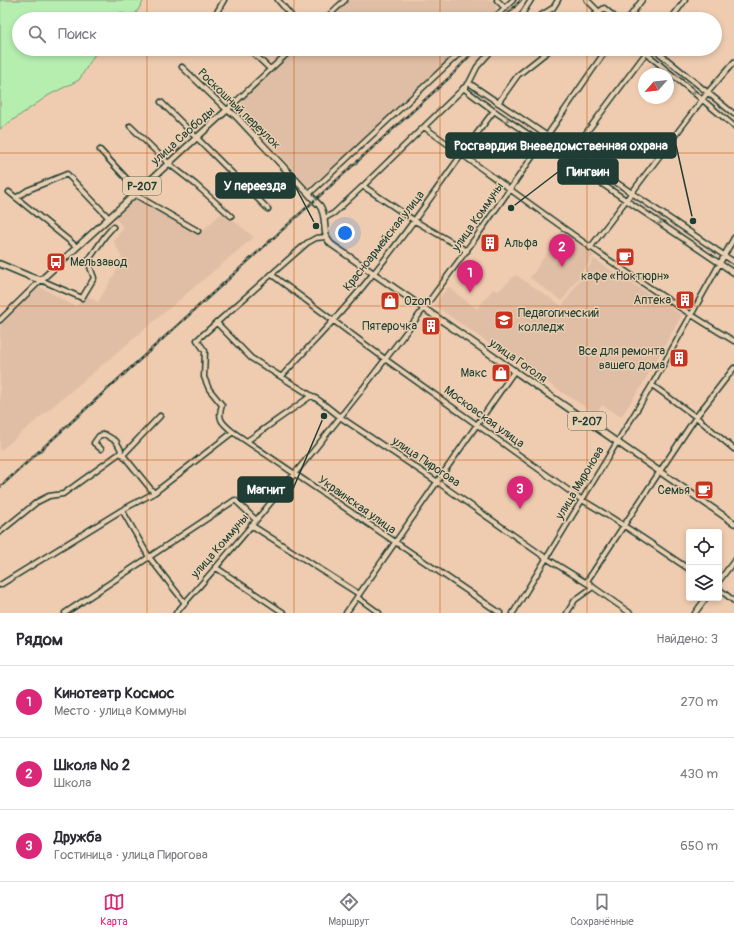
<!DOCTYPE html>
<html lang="ru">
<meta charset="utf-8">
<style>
body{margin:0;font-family:Pangolin,sans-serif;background:#f7f7f7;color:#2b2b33}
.controls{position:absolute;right:12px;bottom:12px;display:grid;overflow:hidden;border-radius:4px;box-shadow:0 2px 6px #0003}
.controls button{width:36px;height:36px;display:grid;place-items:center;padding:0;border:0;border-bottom:1px solid #e1e1e2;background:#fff;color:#2b2b33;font:20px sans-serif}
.compass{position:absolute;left:638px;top:68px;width:36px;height:36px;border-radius:50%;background:#fff;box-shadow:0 2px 6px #0003;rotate:243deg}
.you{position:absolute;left:345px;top:233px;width:14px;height:14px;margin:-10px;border:3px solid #fff;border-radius:50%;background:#1a73e8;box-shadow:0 0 0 6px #1a73e833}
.badge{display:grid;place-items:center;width:26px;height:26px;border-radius:50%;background:#db2777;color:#fff;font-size:13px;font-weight:700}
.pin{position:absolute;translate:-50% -33px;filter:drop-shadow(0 1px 2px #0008)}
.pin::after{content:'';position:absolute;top:21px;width:14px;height:12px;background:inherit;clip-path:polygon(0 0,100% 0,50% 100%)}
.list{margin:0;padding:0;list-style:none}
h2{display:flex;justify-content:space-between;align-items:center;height:52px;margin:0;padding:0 16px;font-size:17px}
h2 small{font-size:13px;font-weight:400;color:#7c7c81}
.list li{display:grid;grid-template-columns:26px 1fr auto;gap:12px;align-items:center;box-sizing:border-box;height:72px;padding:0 16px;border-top:1px solid #e1e1e2}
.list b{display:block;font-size:15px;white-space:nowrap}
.list p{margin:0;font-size:13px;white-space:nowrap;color:#7c7c81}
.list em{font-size:13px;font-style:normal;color:#7c7c81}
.icon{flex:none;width:22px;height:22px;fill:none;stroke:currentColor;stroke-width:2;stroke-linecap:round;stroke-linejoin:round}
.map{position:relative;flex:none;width:734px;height:613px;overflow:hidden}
.search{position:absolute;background:#fff;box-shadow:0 2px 6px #0003;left:12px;right:12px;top:12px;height:44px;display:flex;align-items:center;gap:10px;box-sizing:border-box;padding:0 14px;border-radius:22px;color:#7c7c81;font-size:15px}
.sheet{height:268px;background:#fff}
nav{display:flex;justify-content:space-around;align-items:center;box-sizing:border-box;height:56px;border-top:1px solid #e1e1e2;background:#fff;font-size:11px;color:#7c7c81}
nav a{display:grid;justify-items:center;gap:2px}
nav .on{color:#db2777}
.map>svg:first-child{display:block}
</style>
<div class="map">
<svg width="734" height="613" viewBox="0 0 734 613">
<rect width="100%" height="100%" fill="#efccb0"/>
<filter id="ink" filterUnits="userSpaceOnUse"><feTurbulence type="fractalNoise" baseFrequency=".025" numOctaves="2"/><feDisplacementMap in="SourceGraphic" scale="8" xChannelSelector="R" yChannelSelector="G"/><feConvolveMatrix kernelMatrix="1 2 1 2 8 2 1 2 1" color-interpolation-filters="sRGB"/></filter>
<g filter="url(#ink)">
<path fill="#e0bea5" d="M350,0H493L497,5L495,15L491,19H329Z
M297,49H462L394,110L390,117L309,187L240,112L243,99Z
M136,199L146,202L200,233L223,212L254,237L0,451V321L39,286L76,307L86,295L98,302L123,260L113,240L124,228L114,217Z
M561,232L594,255L562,301L530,278Z
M594,259L682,315L641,387L621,417L602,405L596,414L521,366L434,305L448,287L477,309L493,289L498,291L516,275L562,306Z"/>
<path fill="#b6eeb0" stroke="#6a9672" d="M0,0H144L133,18L120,12L116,19H19V49H98L79,80L49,95L0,129Z"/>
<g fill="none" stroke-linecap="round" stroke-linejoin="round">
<g stroke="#1f3d34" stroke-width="7">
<path id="minor" d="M278,0L294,19
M497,0L504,7
M587,0L606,19
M213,19L224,0
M325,19L345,0
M493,19L513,0
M519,19L531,0
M535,19L553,8L558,0
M589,19L604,8L617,19
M628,19L642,0
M671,19L685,0
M249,49L270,69
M641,49L734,126
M654,49L734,114
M182,67L227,110L292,49
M469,83L734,262
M463,88L494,111L734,273
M161,102L268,209
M498,103L518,75L551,49
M130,126L168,163L195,184L231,216
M424,127C526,200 626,277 734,341
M100,150L138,191
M571,153L649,49
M363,186L415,221L467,251
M9,192L77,247
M134,194L198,231
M309,194L464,49
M16,198L28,190L67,174L109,218
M325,218L334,213L363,186L469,83L477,67L493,49
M326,237L316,238L307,243L197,340L205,351L204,377L209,389L222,405C217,419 222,423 233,432L500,613
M590,248L708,92L734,62
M272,275L385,359L582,500C619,521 653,545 689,569
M0,320L41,280L82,298L94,278L88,261L105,236L113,227
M216,322L251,358L320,401L340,417L436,481L546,558L593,587L630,613
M282,376C313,342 345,310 373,274C416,222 452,165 494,111
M652,385L696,417L734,449
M247,441L311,396
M120,453L123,455L160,416
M123,455L154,493
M122,510L149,557L185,603
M251,525L359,594
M0,532L37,502L49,496L63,494L120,453L121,450L116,441L104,434L99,436L94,443L101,449
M215,567L284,613
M719,581L734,561
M0,585L122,510L154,493L233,432
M719,589L734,601
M357,597L379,613
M65,613L235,500L256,520
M176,613C278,498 376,376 466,251C514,185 560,116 607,49
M346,613L515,370
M513,613L652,385L734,238
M567,613L575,600L593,587L587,581L696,417L734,368
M695,613L706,598"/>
</g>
<g stroke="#1f3d34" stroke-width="8">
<path id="major" d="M0,264L31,277L41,280L227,110L235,115L320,206C328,218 321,234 331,244L734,523"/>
</g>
<use href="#minor" stroke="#ead0b1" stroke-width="4"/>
<use href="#major" stroke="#ead0b1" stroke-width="5"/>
<g stroke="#1f3d34" stroke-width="2.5">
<path id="rail" d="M503,19L521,0
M0,487L450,77L476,49"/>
</g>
<use href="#rail" stroke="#ead0b1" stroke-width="1" stroke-dasharray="3" stroke-linecap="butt"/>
</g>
<defs><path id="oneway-chevron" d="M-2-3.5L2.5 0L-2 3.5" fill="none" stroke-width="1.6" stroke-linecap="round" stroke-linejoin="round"/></defs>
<g stroke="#7a7f6c">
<use href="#oneway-chevron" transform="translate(693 92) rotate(40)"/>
<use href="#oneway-chevron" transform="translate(506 119) rotate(33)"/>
<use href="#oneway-chevron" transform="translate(659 222) rotate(34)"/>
</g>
</g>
<path fill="none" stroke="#c05314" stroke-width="1" stroke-opacity="0.55" d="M147,0V19M294,0V19M440,0V19M587,0V19M147,49V613M294,49V613M440,49V613M587,49V613M0,153H734M0,306H734M0,460H734"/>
<defs>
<g id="building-square" transform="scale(1)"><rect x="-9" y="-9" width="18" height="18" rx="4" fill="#c8321e" stroke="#ead0b1"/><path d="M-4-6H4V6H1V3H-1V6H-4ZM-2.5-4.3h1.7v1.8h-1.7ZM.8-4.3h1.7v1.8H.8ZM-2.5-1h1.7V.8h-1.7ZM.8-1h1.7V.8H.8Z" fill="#fff"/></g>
<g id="cafe-square" transform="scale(1)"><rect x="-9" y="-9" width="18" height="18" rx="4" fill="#c8321e" stroke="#ead0b1"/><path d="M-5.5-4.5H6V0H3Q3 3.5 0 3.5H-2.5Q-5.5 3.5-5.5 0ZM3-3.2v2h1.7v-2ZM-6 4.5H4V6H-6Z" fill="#fff"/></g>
<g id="bus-square" transform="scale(1)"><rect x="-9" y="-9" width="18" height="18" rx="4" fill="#c8321e" stroke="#ead0b1"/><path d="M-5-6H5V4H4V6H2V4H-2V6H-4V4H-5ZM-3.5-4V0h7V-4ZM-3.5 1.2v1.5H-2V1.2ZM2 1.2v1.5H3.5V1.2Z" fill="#fff"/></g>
<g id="shop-square" transform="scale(1)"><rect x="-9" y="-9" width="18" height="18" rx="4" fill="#c8321e" stroke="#ead0b1"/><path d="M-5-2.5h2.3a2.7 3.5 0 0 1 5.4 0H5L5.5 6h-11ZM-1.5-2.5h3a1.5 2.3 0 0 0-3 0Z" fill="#fff"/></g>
<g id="university-square" transform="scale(1)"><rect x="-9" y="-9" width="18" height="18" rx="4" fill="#c8321e" stroke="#ead0b1"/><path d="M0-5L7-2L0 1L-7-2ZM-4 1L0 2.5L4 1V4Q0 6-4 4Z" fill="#fff"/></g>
</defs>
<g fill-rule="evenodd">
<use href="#building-square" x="490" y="243"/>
<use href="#cafe-square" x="625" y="257"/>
<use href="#bus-square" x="56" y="262"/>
<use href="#building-square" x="685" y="300"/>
<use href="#shop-square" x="390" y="301"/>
<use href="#university-square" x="504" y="320"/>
<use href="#building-square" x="431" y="326"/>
<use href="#building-square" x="679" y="358"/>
<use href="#shop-square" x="501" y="373"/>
<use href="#cafe-square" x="704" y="490"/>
</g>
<g text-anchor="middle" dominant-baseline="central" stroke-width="3" stroke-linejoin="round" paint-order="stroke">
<g fill="#ead0b1" stroke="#5c695a" stroke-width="1">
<rect x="123" y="177" width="38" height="18" rx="3"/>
<rect x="568" y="412" width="38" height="18" rx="3"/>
</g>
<g font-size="11" font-weight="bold" fill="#1f3d34">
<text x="142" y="186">Р-207</text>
<text x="587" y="421">Р-207</text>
</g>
<g font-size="12" fill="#1f3d34" stroke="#ead0b1">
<text transform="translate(239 109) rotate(44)">Роскошный переулок</text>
<text transform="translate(183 136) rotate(-42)">улица Свободы</text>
<text transform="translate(478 217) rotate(-55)">улица Коммуны</text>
<text transform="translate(384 241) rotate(-52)">Красноармейская улица</text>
<text transform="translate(518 361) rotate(35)">улица Гоголя</text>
<text transform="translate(484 417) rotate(36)">Московская улица</text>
<text transform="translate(426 462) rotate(34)">улица Пирогова</text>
<text transform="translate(580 483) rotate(-59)">улица Миронова</text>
<text transform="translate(357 505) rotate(35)">Украинская улица</text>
<text transform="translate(220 546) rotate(-49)">улица Коммуны</text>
</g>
<g font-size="12" fill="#1f3d34" stroke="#ead0b1" text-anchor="end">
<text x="504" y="243" text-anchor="start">Альфа</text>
<text x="70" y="262" text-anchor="start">Мельзавод</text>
<text x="625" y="276" text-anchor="middle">кафе «Ноктюрн»</text>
<text x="671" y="300">Аптека</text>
<text x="404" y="301" text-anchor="start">Ozon</text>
<text x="518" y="313" text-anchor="start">Педагогический<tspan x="518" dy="14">колледж</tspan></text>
<text x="417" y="326">Пятерочка</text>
<text x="665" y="351">Все для ремонта<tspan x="665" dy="14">вашего дома</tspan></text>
<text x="487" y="373">Макс</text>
<text x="690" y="490">Семья</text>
</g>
</g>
<path fill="none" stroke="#1f3d34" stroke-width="1.5" d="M693 221L676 145M511 208L558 172M316 226L295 186M324 416L293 489"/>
<g fill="#1f3d34" stroke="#ead0b1" stroke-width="1.5">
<circle cx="693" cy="221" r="4"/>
<circle cx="511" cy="208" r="4"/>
<circle cx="316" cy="226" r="4"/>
<circle cx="324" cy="416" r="4"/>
</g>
<g fill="#1f3d34" stroke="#1f3d34" stroke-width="1.5">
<rect x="446" y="133" width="230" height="25" rx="4"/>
<rect x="558" y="159" width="60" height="25" rx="4"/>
<rect x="216" y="173" width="79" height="25" rx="4"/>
<rect x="238" y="477" width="55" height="25" rx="4"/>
</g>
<g font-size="13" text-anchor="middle" font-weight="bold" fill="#fff">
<text x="561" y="150">Росгвардия Вневедомственная охрана</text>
<text x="588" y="176">Пингвин</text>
<text x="255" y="190">У переезда</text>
<text x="266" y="494">Магнит</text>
</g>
</svg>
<div class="controls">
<button><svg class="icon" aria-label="locate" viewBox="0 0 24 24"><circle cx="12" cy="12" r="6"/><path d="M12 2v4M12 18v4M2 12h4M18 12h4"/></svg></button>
<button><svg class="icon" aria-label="layers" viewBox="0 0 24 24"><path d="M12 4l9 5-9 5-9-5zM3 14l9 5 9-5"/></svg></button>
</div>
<svg class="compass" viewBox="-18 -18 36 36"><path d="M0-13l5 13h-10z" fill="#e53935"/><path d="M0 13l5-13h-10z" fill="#7c7c81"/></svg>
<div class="you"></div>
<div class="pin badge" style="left:470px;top:293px">1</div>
<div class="pin badge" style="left:562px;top:267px">2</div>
<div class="pin badge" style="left:520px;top:509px">3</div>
<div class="search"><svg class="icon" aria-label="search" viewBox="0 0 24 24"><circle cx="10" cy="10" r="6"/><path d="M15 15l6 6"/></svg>Поиск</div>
</div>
<section class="sheet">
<h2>Рядом<small>Найдено: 3</small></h2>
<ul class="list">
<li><span class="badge">1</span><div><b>Кинотеатр Космос</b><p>Место · улица Коммуны</p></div><em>270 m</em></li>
<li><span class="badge">2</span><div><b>Школа № 2</b><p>Школа</p></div><em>430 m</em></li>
<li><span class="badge">3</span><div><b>Дружба</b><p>Гостиница · улица Пирогова</p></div><em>650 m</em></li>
</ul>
</section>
<nav>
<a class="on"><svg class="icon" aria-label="map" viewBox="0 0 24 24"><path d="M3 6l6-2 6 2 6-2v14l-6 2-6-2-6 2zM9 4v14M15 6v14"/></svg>Карта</a>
<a><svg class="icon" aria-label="directions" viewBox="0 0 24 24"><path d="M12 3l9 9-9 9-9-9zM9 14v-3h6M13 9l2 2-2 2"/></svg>Маршрут</a>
<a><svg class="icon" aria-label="saved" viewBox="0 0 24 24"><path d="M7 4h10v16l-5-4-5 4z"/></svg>Сохранённые</a>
</nav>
